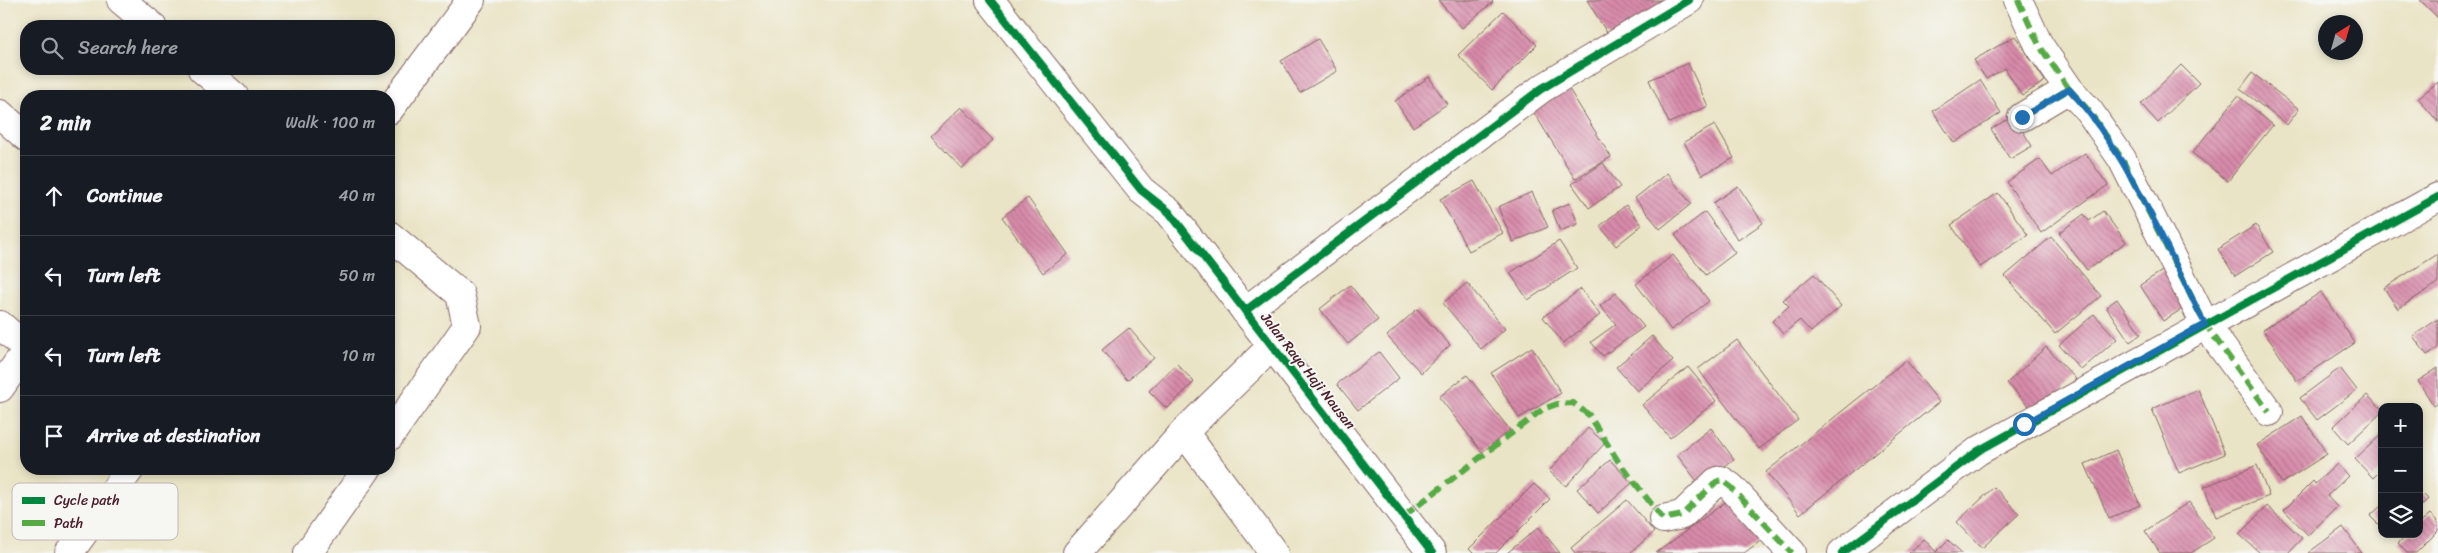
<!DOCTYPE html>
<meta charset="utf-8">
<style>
body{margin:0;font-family:Sriracha,sans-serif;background:#20242c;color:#f1f3f6}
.controls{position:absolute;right:15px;bottom:15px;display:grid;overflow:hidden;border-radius:10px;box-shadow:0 2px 8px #0003}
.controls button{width:45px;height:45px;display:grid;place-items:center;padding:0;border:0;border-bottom:1px solid #363941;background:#171b24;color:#f1f3f6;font:25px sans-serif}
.compass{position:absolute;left:2318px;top:15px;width:45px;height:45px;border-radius:50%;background:#171b24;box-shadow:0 2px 8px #0003;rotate:37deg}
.stop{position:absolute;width:15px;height:15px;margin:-11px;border:4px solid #1f6fb2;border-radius:50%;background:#fff}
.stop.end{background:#1f6fb2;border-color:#fff;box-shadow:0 1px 5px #0008}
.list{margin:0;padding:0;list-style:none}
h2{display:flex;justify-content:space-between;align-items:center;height:65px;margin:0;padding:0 20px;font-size:21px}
h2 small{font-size:16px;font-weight:400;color:#9ea1a6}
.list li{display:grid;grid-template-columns:32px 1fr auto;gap:15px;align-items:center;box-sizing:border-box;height:80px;padding:0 20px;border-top:1px solid #363941}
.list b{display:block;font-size:19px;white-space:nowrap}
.list em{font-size:16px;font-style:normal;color:#9ea1a6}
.icon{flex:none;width:28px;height:28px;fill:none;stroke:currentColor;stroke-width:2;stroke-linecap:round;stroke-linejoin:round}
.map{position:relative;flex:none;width:2438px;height:553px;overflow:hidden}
.search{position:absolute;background:#171b24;box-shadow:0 2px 8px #0003;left:20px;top:20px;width:375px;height:55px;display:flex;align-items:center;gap:12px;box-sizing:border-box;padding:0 18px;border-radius:20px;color:#9ea1a6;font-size:19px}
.panel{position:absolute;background:#171b24;box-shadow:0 2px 8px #0003;left:20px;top:90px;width:375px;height:385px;border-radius:20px}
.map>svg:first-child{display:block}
</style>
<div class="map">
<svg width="2438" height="553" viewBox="0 0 2438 553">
<defs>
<pattern id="building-back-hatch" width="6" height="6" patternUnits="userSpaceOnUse" patternTransform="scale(1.25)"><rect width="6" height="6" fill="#d88baa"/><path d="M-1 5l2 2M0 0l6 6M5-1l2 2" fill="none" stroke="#b1718b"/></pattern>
</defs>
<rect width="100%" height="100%" fill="#f6f6f2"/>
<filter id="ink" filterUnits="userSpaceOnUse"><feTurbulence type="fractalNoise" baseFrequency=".02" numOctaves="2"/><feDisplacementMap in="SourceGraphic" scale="10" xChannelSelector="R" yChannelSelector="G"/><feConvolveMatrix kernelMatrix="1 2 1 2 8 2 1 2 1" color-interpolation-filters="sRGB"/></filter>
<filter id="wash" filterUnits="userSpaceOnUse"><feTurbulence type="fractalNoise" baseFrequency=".0096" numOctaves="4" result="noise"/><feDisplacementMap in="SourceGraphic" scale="20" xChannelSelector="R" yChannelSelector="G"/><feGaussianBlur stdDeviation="1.12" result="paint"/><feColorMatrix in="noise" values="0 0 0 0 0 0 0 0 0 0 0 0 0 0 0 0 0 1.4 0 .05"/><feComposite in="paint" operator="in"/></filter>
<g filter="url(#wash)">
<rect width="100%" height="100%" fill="#eae4c6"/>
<g id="blocks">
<path fill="url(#building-back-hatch)" d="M1438,0H1491L1493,2L1462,28Z
M1587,0H1678L1612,41Z
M2420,0H2438V18Z
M1503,11L1537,45L1492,90L1458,55Z
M2015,36L2045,81L2022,96L2005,68L1986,79L1974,60Z
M1318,39L1337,71L1300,93L1281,61Z
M1688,63L1708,106L1669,123L1649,80Z
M2181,65L2199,83L2158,123L2141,104Z
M2252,73L2299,109L2287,125L2240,89Z
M1429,77L1447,104L1413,127L1395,101Z
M1980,80L2001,113L1954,143L1933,111Z
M1564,81L1611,157L1575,179L1528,103Z
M2438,82V122L2418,98Z
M2238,96L2273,125L2228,181L2192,153Z
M961,107L993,140L962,169L931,136Z
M2013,116L2032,146L2010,159L1991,129Z
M1715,125L1734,158L1702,175L1684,142Z
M2085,153L2108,185L2041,233L2007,182L2040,159L2052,176Z
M1603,163L1620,187L1589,208L1572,184Z
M1667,173L1691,204L1660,229L1635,198Z
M1474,181L1503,233L1469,251L1440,199Z
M1738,186L1763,223L1738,240L1713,203Z
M1532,192L1548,227L1513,242L1498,207Z
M1998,193L2028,235L1980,267L1951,225Z
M1028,198L1068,254L1043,273L1002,217Z
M1570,203L1578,224L1560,231L1552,210Z
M1626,205L1642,225L1616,246L1600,226Z
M2103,211L2126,242L2087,270L2059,233L2084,214L2089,221Z
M1705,212L1735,253L1706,275L1675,235Z
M2256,225L2273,252L2235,276L2218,249Z
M2051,237L2101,296L2055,334L2005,276Z
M1559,241L1577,268L1528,300L1510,273Z
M2438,254V283L2398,309L2384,288Z
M1673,255L1709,301L1671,330L1636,284Z
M2167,268L2190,304L2163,321L2140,285Z
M1814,274L1841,306L1811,332L1800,320L1783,334L1772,321L1789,306L1783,300Z
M1467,283L1505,329L1481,349L1443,303Z
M1350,285L1378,320L1348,344L1320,309Z
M1581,289L1600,315L1563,343L1543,317Z
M2321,292L2355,343L2297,381L2263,330Z
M1616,293L1644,327L1603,356L1591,342L1616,324L1600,306Z
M2117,299L2141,334L2130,342L2106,307Z
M1417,309L1450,345L1421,373L1387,336Z
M2094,314L2117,339L2081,370L2059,345Z
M2438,319V348L2427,355L2413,336Z
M1129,328L1154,358L1127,380L1102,350Z
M1652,336L1673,361L1637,391L1616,367Z
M1737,340L1798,420L1759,449L1698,369Z
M1532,347L1561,393L1519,418L1491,373Z
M2046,347L2076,379L2037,415L2007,383Z
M1379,352L1399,378L1358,410L1337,384Z
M1906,360L1939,402L1800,514L1766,472Z
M1177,364L1194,382L1167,409L1149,391Z
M1688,367L1716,401L1670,438L1642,405Z
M2340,368L2357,390L2317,420L2300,398Z
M2438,368V403L2434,406L2418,381Z
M1467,375L1510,430L1482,452L1439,397Z
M2198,389L2225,454L2179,473L2152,409Z
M2367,395L2382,409V412L2348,444L2333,427Z
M2302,416L2327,454L2282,483L2257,445Z
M1588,428L1605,443L1566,486L1549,471Z
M1711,428L1734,459L1700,485L1677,455Z
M2382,434V469L2373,478L2355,459Z
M2116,450L2140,505L2109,518L2085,464Z
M1610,460L1632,483L1598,513L1577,489Z
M2337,464L2348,476L2327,496L2337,507L2308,535L2284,510L2313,481L2315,484Z
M2257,465L2269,496L2216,517L2204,487Z
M1534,484L1550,499L1496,553H1473L1469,549Z
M1994,487L2019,514L1982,548L1957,522Z
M2419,490L2428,499L2419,508Z
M1735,495L1766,537L1744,553H1656Z
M1627,500L1654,532L1630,553H1575L1571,548Z
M2189,502L2214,538L2191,553H2160L2145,531Z
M2382,505V528L2370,516Z
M2267,506L2302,538L2288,553H2260L2239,534Z
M2430,514L2438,522V531L2416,553H2407L2398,543L2408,534H2419V523Z
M1539,527L1560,553H1507Z
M2343,527L2362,553H2308Z
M1924,539L1936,552L1948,540L1962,553H1909Z"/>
</g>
</g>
<g filter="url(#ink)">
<use href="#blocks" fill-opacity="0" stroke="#826461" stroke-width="1"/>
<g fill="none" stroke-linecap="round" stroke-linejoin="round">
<g stroke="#826461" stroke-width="30">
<path id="minor" d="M121,0L152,26
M990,0L1141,190L1169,212L1432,553
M2018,0L2039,45L2069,89L2022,117
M202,69L234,96
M2069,89L2089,111L2122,159L2205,324L2269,412
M389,110L471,0
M0,114L26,137
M389,235L460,294L467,326L389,437
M1245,311L1541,89L1689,0
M0,325L26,347
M1273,345L1184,432L1274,553
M0,388L26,351
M1663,519L1682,515L1716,482L1721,480L1731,487L1792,553
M69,553L130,469
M308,553L367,469
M1077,553L1184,432
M1842,553L1978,451L2438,197"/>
</g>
<use href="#minor" stroke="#fff" stroke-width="28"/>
<path stroke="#57aa44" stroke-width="6" stroke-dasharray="12 6" stroke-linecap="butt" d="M2018,0L2039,45L2069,89L2022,117
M2069,89L2089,111L2122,159L2205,324L2269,412
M1404,516L1543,409L1557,404L1573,403L1589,415L1618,461L1663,519L1682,515L1716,482L1721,480L1731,487L1792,553"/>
<g stroke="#f6f6f2" stroke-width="11">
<path id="cycleway" d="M990,0L1141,190L1169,212L1432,553
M1245,311L1541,89L1689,0
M1842,553L1978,451L2438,197"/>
</g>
<use href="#cycleway" stroke="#00873e" stroke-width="8"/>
</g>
</g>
<g fill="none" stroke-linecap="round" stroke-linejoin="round" filter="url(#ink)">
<path stroke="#1f6fb2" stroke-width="6" d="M2022,117L2069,89C2130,157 2164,244 2205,324L2024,424"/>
</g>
<g text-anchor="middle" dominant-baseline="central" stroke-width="4" stroke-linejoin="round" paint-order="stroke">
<g font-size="14" fill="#4a1f2b" stroke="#f6f6f2">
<text transform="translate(1308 371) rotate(52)">Jalan Raya Haji Nausan</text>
</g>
</g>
<rect x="12" y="483" width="166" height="57" rx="8" fill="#f6f6f2" stroke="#c2b6b6" stroke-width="1"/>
<rect x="22" y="497" width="23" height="7" fill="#00873e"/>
<rect x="22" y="520" width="23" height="6" fill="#57aa44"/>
<g font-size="14" fill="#4a1f2b">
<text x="54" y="505">Cycle path</text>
<text x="54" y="528">Path</text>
</g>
</svg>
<div class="controls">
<button>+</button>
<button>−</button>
<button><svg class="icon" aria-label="layers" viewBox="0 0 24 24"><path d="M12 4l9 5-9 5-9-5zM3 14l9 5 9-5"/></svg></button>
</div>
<svg class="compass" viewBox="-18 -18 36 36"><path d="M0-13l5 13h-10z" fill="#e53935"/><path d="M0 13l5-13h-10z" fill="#9ea1a6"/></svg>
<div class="stop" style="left:2024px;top:424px"></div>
<div class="stop end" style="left:2022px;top:117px"></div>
<div class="search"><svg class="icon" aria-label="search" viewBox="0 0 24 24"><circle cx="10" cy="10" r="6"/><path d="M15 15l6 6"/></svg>Search here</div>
<section class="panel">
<h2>2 min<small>Walk · 100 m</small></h2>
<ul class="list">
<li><svg class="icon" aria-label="ahead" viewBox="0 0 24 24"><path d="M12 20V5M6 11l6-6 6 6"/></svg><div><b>Continue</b></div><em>40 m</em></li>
<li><svg class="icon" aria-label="left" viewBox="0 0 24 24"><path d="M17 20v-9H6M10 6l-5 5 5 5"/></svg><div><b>Turn left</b></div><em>50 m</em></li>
<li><svg class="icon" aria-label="left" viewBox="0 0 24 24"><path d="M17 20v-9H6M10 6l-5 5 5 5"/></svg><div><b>Turn left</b></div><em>10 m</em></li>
<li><svg class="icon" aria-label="arrive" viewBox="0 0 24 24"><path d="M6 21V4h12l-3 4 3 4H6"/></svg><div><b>Arrive at destination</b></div></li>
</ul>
</section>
</div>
